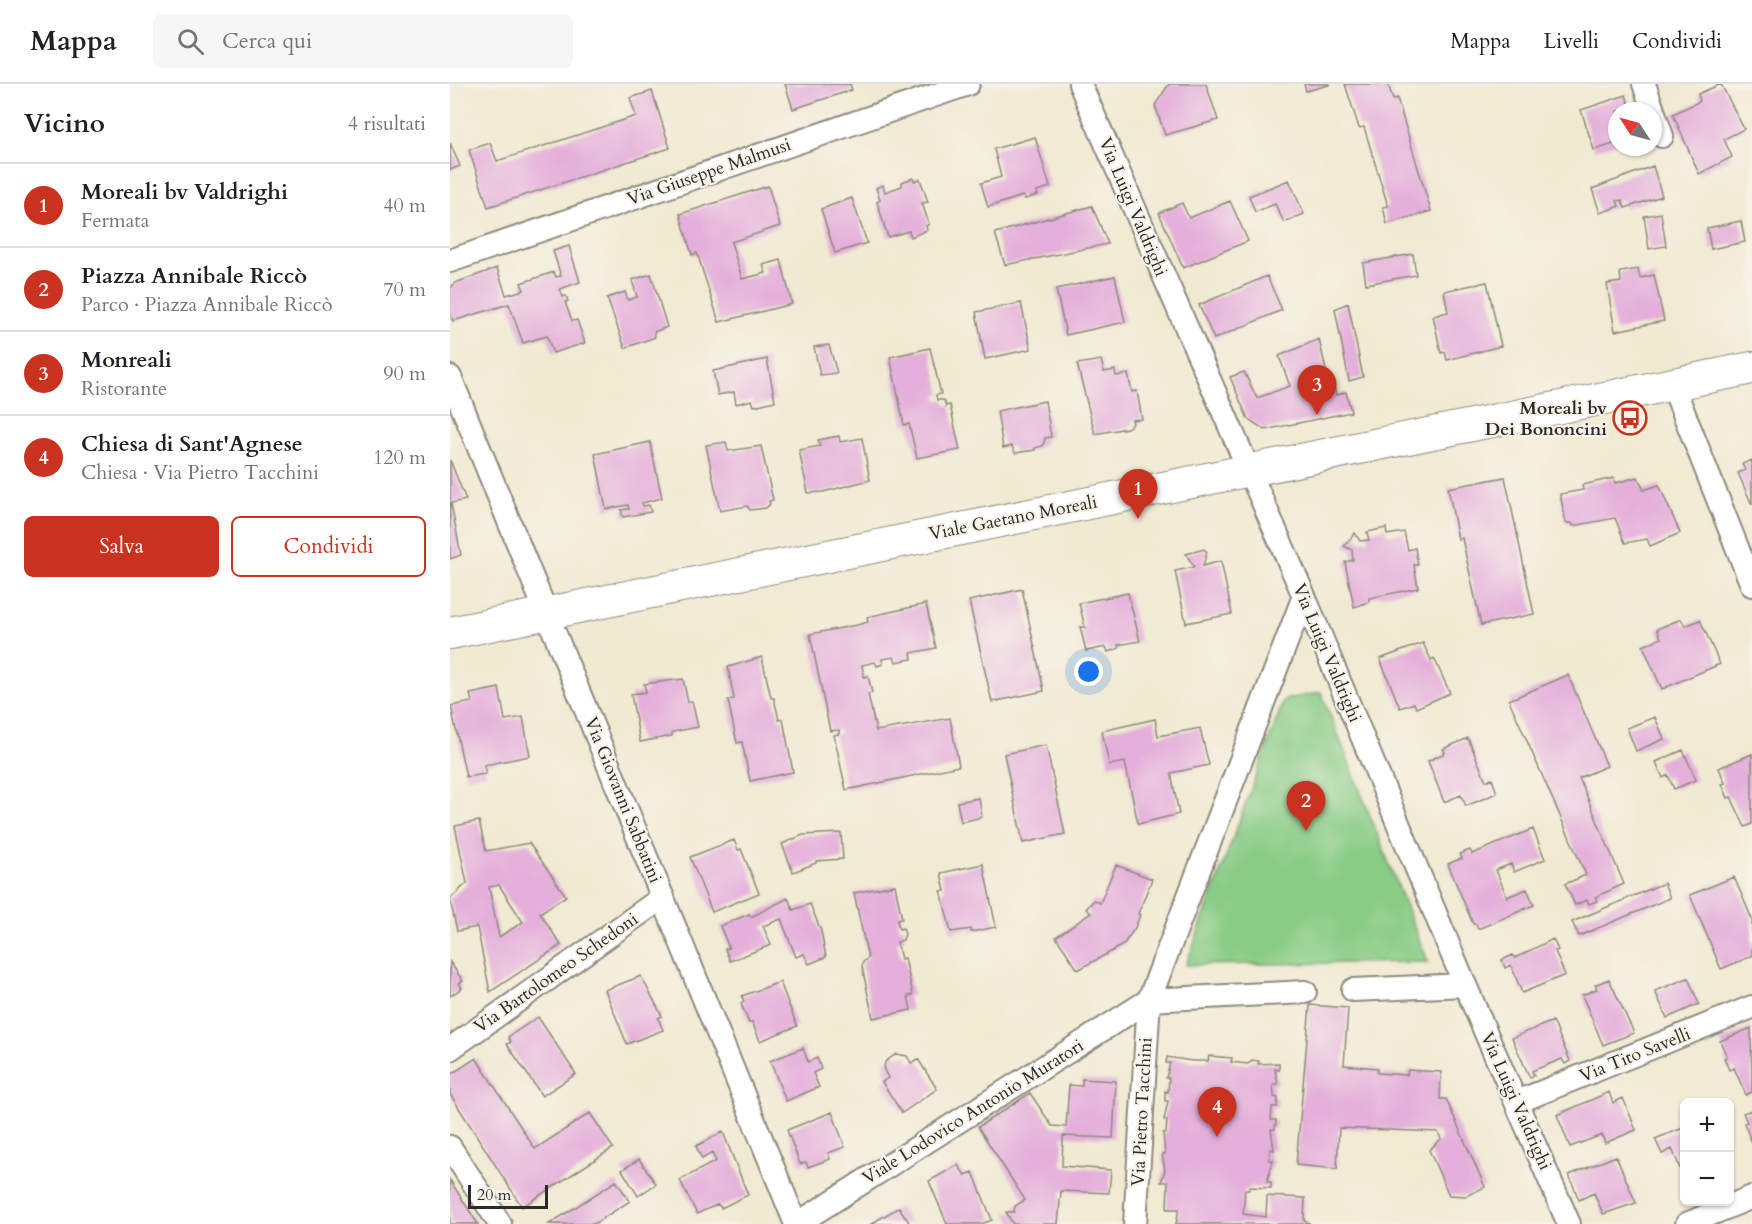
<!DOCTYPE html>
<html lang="it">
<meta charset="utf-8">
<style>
body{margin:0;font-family:Cardo,serif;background:#f6f6f6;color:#202124}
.controls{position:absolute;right:18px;bottom:18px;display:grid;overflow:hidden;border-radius:9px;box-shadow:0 2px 4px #0004}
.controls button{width:54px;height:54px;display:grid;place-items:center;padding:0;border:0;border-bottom:2px solid #e0e0e0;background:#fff;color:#202124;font:30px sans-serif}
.compass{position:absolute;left:1158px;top:18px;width:54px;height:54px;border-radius:50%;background:#fff;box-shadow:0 2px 4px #0004;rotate:306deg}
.scale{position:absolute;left:18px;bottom:15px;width:80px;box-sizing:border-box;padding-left:6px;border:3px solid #2b2b2b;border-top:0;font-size:16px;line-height:21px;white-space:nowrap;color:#2b2b2b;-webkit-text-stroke:4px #f7f3e8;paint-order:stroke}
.you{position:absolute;left:639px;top:588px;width:21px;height:21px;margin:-15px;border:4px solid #fff;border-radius:50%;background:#1a73e8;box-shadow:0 0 0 9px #1a73e833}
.badge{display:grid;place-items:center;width:39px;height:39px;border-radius:50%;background:#c8321e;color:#fff;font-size:20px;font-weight:700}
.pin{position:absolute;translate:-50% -50px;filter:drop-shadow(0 2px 3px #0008)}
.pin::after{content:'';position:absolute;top:32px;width:21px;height:18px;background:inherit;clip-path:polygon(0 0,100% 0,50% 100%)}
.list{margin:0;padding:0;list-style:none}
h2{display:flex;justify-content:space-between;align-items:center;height:78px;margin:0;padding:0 24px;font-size:26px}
h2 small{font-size:20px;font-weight:400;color:#757577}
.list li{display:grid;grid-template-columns:39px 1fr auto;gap:18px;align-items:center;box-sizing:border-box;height:84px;padding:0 24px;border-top:2px solid #e0e0e0}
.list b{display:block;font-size:22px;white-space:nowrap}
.list p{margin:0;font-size:20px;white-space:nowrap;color:#757577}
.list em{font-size:20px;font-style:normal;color:#757577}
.actions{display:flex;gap:12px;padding:18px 24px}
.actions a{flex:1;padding:14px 0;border:2px solid #c8321e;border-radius:9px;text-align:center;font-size:21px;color:#c8321e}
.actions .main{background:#c8321e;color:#fff}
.icon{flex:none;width:33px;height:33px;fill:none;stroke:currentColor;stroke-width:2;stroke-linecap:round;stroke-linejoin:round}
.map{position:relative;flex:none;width:1302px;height:1140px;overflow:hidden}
header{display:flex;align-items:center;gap:36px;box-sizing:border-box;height:84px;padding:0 30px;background:#fff;border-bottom:2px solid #e0e0e0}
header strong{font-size:28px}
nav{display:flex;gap:33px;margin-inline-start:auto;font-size:21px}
.search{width:420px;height:54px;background:#f6f6f6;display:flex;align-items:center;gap:15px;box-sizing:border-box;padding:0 21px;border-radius:9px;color:#757577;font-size:22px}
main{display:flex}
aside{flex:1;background:#fff}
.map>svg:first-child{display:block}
</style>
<header>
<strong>Mappa</strong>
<div class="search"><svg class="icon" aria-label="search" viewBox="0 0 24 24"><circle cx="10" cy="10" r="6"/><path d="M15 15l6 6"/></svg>Cerca qui</div>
<nav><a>Mappa</a><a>Livelli</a><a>Condividi</a></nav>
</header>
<main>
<aside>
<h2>Vicino<small>4 risultati</small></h2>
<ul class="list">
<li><span class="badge">1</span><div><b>Moreali bv Valdrighi</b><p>Fermata</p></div><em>40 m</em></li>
<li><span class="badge">2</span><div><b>Piazza Annibale Riccò</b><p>Parco · Piazza Annibale Riccò</p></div><em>70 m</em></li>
<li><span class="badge">3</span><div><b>Monreali</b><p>Ristorante</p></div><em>90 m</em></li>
<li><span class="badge">4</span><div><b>Chiesa di Sant'Agnese</b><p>Chiesa · Via Pietro Tacchini</p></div><em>120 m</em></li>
</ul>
<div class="actions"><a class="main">Salva</a><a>Condividi</a></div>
</aside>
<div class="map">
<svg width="1302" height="1140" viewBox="0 0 1302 1140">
<rect width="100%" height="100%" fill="#f7f3e8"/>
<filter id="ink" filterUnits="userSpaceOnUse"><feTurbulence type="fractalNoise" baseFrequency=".0167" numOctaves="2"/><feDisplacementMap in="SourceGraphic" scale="12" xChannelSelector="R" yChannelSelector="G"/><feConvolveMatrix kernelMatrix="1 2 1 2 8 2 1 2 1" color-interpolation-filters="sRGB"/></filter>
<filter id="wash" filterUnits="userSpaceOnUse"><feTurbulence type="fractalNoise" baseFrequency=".008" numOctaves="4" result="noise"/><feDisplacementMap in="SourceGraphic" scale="24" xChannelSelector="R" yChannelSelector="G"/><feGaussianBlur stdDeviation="1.35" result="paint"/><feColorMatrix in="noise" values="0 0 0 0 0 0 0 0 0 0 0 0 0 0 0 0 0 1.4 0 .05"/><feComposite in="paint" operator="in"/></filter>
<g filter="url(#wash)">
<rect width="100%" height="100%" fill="#f0ead2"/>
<path fill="#88cc85" stroke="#5a7c58" stroke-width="1.5" d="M871,608L978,878L736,881L834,616Z"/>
<g id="blocks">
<path fill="#e4afda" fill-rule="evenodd" d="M335,0H400L402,6L343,25Z
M719,0H756L768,36L715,51L705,21Z
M854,0H879V1L856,7Z
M895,0H938L943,16L947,14L981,127L937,140L933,123L938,122L914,43L909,44Z
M1271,0L1294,45L1274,55L1282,73L1249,90L1223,30L1250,17L1248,10Z
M202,7L220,64L38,123L19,66L40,59L47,77L186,32L180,14Z
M1176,11L1181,27H1167V59L1144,66L1131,26Z
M585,53L600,103L587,107L588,111L575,115L573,112L538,123L531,99L551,93L544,65Z
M0,59L10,82L0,86Z
M1203,82L1212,112L1175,124L1172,116L1167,117L1169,122L1150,129L1142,105Z
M463,94L464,97L470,95L478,118L472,119L479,140L476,142L477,146L461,153L459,147L438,153L427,118L430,116L426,104L433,101L435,108L452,102V98Z
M839,96L854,130L834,138L825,120L805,128L799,112Z
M318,102L330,142L281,158L292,195L316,189L313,181L331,176L342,220L269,238L247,169L242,171L230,130Z
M402,114L417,159L385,169L371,125Z
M780,117L798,157L733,184L709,129L732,119L739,134Z
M642,122L658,160L555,181L545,149Z
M1211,129L1216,162L1199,165L1194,132Z
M1291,137L1295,158L1261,165L1257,144Z
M119,162L130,198L110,205L113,213L116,212L118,217L115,218L122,237L127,236L135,259L103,269L97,252L73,259L59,220L3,237L0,229V205L5,199L47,184L56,211L74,206L71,199L104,188L106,193L111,192L103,167Z
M963,170L966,191L916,200L913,179Z
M1188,185L1190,194L1204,191L1214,237L1165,247L1157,200L1171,198L1170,188Z
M201,190L217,243L204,248L205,253L175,264L157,214L175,208L178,216L187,213L182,196Z
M665,192L675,238L616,251L606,205Z
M817,192L832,226L764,255L749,221Z
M1037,198L1051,262L997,276L995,268L991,269L983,232L998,228L994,207Z
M571,219L581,265L535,275L526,228Z
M898,219L913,293L899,297L885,225Z
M869,255L880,304L884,303L886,311L896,308L901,328L815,346L798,335L780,293L794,288L807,314L840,302L829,272Z
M379,261L387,289L370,291L364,263Z
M480,264L491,310L486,311L487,316H494L496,322L500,321L510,366L467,374L459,340L454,341L440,273Z
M317,275L325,317L304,322L302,316L286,320L284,308L268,311L263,287Z
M651,276L654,288L665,286L666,292L678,290L682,308L687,307L692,335L682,336L683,340L677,344L645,350L627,280Z
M595,317L601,353L595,354L593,362L585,364V366L565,369L562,362L553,364L547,327Z
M389,352L390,358L412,354L420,396L373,408L358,409L349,366L370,362L368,356Z
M200,358L212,414L192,419L193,422L199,421L201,428L173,433L171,426L179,425L178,421L156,425L145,370Z
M276,358L278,367L311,362L323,416L319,417L320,420L316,424L300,426L297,422L270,427L256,361Z
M0,376L16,416L1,419L11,471L0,475Z
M1302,376V421L1288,389L1295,386L1292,380Z
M1055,393L1084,530L1031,541L1012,454L1008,455L998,404Z
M1188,393L1194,406L1209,401L1230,449L1200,462L1197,455L1175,459L1165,434L1123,442L1122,439H1116L1110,410L1133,406L1132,401L1164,394L1165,399Z
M936,444L937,451L954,448L958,466L965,464L968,481H964L968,504L919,514V518L904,523L895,478L903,476L902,466L894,462L905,449L910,457L919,456L917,448Z
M754,465L757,468L753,482L771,477L782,530L736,539L725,487L744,483L736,470Z
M572,505L594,607L542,618L519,517Z
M678,509L690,557L668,561L669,564L658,568L656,563L636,567L630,543H635L629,519Z
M476,520L486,564L461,569L462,575L446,578L444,573L432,575L433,580L427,582L425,578L412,581L414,593L418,592L422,609L418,610L426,647L500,634L509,682L396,706L384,651L389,650V646L380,647L360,550L407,541L418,538L417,533Z
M1231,535L1235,542L1250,536L1270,580L1212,605L1193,562L1211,554L1207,545Z
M973,559L981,576L984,574L1000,609L966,624L964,619L950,624L930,575Z
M312,573L321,614H324L329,636L333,635L343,688L300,697L292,658L287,659L278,616L284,615L278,583Z
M1118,591L1157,682L1129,694L1174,800L1145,813L1147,817L1139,820L1137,816L1125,821L1115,800L1136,791L1059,616Z
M233,595L238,618L242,617L248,643L222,648V652L190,658L181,610L196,608L194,600Z
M49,604L55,636L73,633L80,672L34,681L36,690L16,693L1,622L22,618L20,610Z
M1205,633L1214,655L1186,667L1177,644Z
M705,635L708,652L750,644L759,681L721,689L729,730L688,740L675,678L659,681L652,647Z
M1018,654L1036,697L1042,695L1047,709L1016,722L1011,711L994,718L978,677L995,669L993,665Z
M596,661L615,750L573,759L554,670Z
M1233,666L1246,696L1224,705L1218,691L1213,694L1206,678Z
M1302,670V740L1295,743L1281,713L1278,714L1272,700L1275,699L1269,684Z
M529,714L532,733L511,738L507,718Z
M29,737L36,767L79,759L116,812L90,829L111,861L40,908L27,843L7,847L0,815L17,799L5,742ZM49,801L73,838L49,853L39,803Z
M1083,745L1095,775L1064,788L1061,780L1046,786L1057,813L1077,805L1084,821L1028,845L1026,840H1023L998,780L1012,774L1010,770L1020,766L1022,770Z
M391,749L393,775L366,777V779L343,788L332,760L353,751Z
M284,756L288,766L291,765L309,809L262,828L240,773Z
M533,780L546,843L521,848V845L501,848L491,807H495L491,789Z
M666,781L702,795L688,830L690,831L685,844L673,861L628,886L606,853L641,829L636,825L644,816L650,819Z
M1284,793L1302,835V872L1271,885L1240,811Z
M1214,799L1220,814L1129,852L1122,838Z
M445,801L452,835L447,836L449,845L453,844L455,850L453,856L447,858L451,875L455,874L463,911L458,912L461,926L423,934L412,883L413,878L418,874L404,809Z
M338,814L343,826L360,820L371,847L376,873L359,880L354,870L346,873L331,835L313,842L321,861L280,877L275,865L279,864L270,842L299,830L301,833Z
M1103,855L1108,866L1105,867L1115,891L1072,909L1061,881L1055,884L1052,876L1063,871L1065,874Z
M0,878L13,897L9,899L12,904L0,912Z
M191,892L212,932L208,934L213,946L177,960L155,906Z
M1238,894L1249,920L1217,934L1205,907Z
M1159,895L1184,949L1153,961L1132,911L1147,905L1145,901Z
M330,898L347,942L310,957L302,938L299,939L291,920L294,918L292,912Z
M860,921L898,924L894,981L927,984V989L957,991L958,986L991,988L990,1015H996L1035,1103L1016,1112L999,1111L979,1066L991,1055L988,1048L889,1044L887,1085L846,1081Z
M88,933L126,990L92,1012L57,960L61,958L58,953Z
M1103,937L1120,977L1115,980L1112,975L1082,987L1084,992L1080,994L1062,954Z
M1301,944L1302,1008L1296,1011L1284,984L1279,986L1274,974L1277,973L1270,957Z
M353,964L358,978L367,974L371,985L363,989L369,1003L336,1017L320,977Z
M446,970L457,972L461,979L468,975L487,1005L452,1029L432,998L438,994L434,986L435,978Z
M759,972L782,974L781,978L798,980L802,976L809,977L808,980L829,979V986L825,985L828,1000H823L824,1013L828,1014L827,1023H822L821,1036H826L825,1045H821L824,1066L820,1065L819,1076H823L817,1098H821V1104L799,1103V1106H795L793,1130L816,1133L817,1112L855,1114L854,1137L861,1140H726L729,1125H717L718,1098H711L715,1086L712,1070H715L713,1049H716L717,1036H714L718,1017H715V1007L718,1008L719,994H716L720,979H716L717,973L742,977H758Z
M26,974L85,1065L140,1029L163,1064L72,1123L0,1010V991Z
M632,995L666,997L663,1054L613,1052L612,1082L661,1086L659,1109L611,1107L608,1140H563L556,1128H564L565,1122L575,1116L528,1043L580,1009L602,1042L616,1043L619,1001L632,1002Z
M1159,1008L1163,1019L1173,1014L1186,1046L1155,1059L1152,1051L1120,1063L1107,1031Z
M1302,1026V1059L1294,1039L1297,1038L1293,1029Z
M382,1028L395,1063L378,1069L380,1075L358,1083L356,1078L350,1080L337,1046Z
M1233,1044L1234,1047V1094L1222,1065L1212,1070L1205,1055Z
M273,1048L298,1111L271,1124L268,1120L247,1130L230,1096L266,1077L262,1069L252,1075L246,1062Z
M1166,1072L1186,1119L1153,1130L1144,1109L1129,1116L1119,1091Z
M189,1075L206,1100L188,1112L172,1086Z
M508,1081L515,1091L523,1088L542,1136L531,1140H497L479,1097Z
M0,1096L3,1101L28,1140H0Z
M166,1097L180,1117L144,1140H99Z
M449,1123L460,1140H421Z"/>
</g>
</g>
<g filter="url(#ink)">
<use href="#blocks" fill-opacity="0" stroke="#8e8a7e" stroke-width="1.5"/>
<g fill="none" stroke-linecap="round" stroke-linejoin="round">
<g stroke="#8e8a7e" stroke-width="26">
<path id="street" d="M630,0L854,512L1015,901L1119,1140
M1194,0L1212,52
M0,177L518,0
M0,293L346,1140
M1223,302L1302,501
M854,512L699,916L855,908
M903,906L1015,901
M0,965L213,813
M1067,1018L1302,923
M0,1063L50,1140
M347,1140L699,916
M685,1140L699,916
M1237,1140L1302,1113"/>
</g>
<g stroke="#8e8a7e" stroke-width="34">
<path id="secondary" d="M0,549L1302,284"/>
</g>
<use href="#street" stroke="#fff" stroke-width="22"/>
<use href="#secondary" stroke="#fff" stroke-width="32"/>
</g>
</g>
<defs>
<g id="bus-ring" transform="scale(1.725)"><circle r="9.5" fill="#f7f3e8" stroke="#c8321e" stroke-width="1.5"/><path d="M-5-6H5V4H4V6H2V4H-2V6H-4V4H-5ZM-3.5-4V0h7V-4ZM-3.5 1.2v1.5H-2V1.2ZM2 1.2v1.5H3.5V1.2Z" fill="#c8321e"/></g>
</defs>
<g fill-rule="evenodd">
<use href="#bus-ring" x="1180" y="334"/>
</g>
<g text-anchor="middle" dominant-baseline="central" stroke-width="4.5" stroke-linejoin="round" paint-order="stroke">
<g font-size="18" fill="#2b2b2b" stroke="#f7f3e8">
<text transform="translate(259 88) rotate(-19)">Via Giuseppe Malmusi</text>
<text transform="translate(683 123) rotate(67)">Via Luigi Valdrighi</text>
<text transform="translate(563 434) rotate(-11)">Viale Gaetano Moreali</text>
<text transform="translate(877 569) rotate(67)">Via Luigi Valdrighi</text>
<text transform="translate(173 716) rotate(68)">Via Giovanni Sabbatini</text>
<text transform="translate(106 889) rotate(-35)">Via Bartolomeo Schedoni</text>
<text transform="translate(1185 971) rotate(-22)">Via Tito Savelli</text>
<text transform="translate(1066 1017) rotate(66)">Via Luigi Valdrighi</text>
<text transform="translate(523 1028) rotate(-32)">Viale Lodovico Antonio Muratori</text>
<text transform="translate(692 1028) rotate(-87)">Via Pietro Tacchini</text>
</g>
<g font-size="18" font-weight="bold" fill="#2b2b2b" stroke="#f7f3e8" text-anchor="end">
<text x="1157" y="324">Moreali bv<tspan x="1157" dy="21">Dei Bononcini</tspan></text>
</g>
</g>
</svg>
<div class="controls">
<button>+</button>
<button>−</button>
</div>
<svg class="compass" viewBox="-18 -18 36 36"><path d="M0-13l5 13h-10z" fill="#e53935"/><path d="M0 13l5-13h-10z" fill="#757577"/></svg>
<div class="scale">20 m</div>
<div class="you"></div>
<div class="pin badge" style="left:688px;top:435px">1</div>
<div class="pin badge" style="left:856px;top:747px">2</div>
<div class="pin badge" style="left:867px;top:331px">3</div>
<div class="pin badge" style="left:767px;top:1053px">4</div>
</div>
</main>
